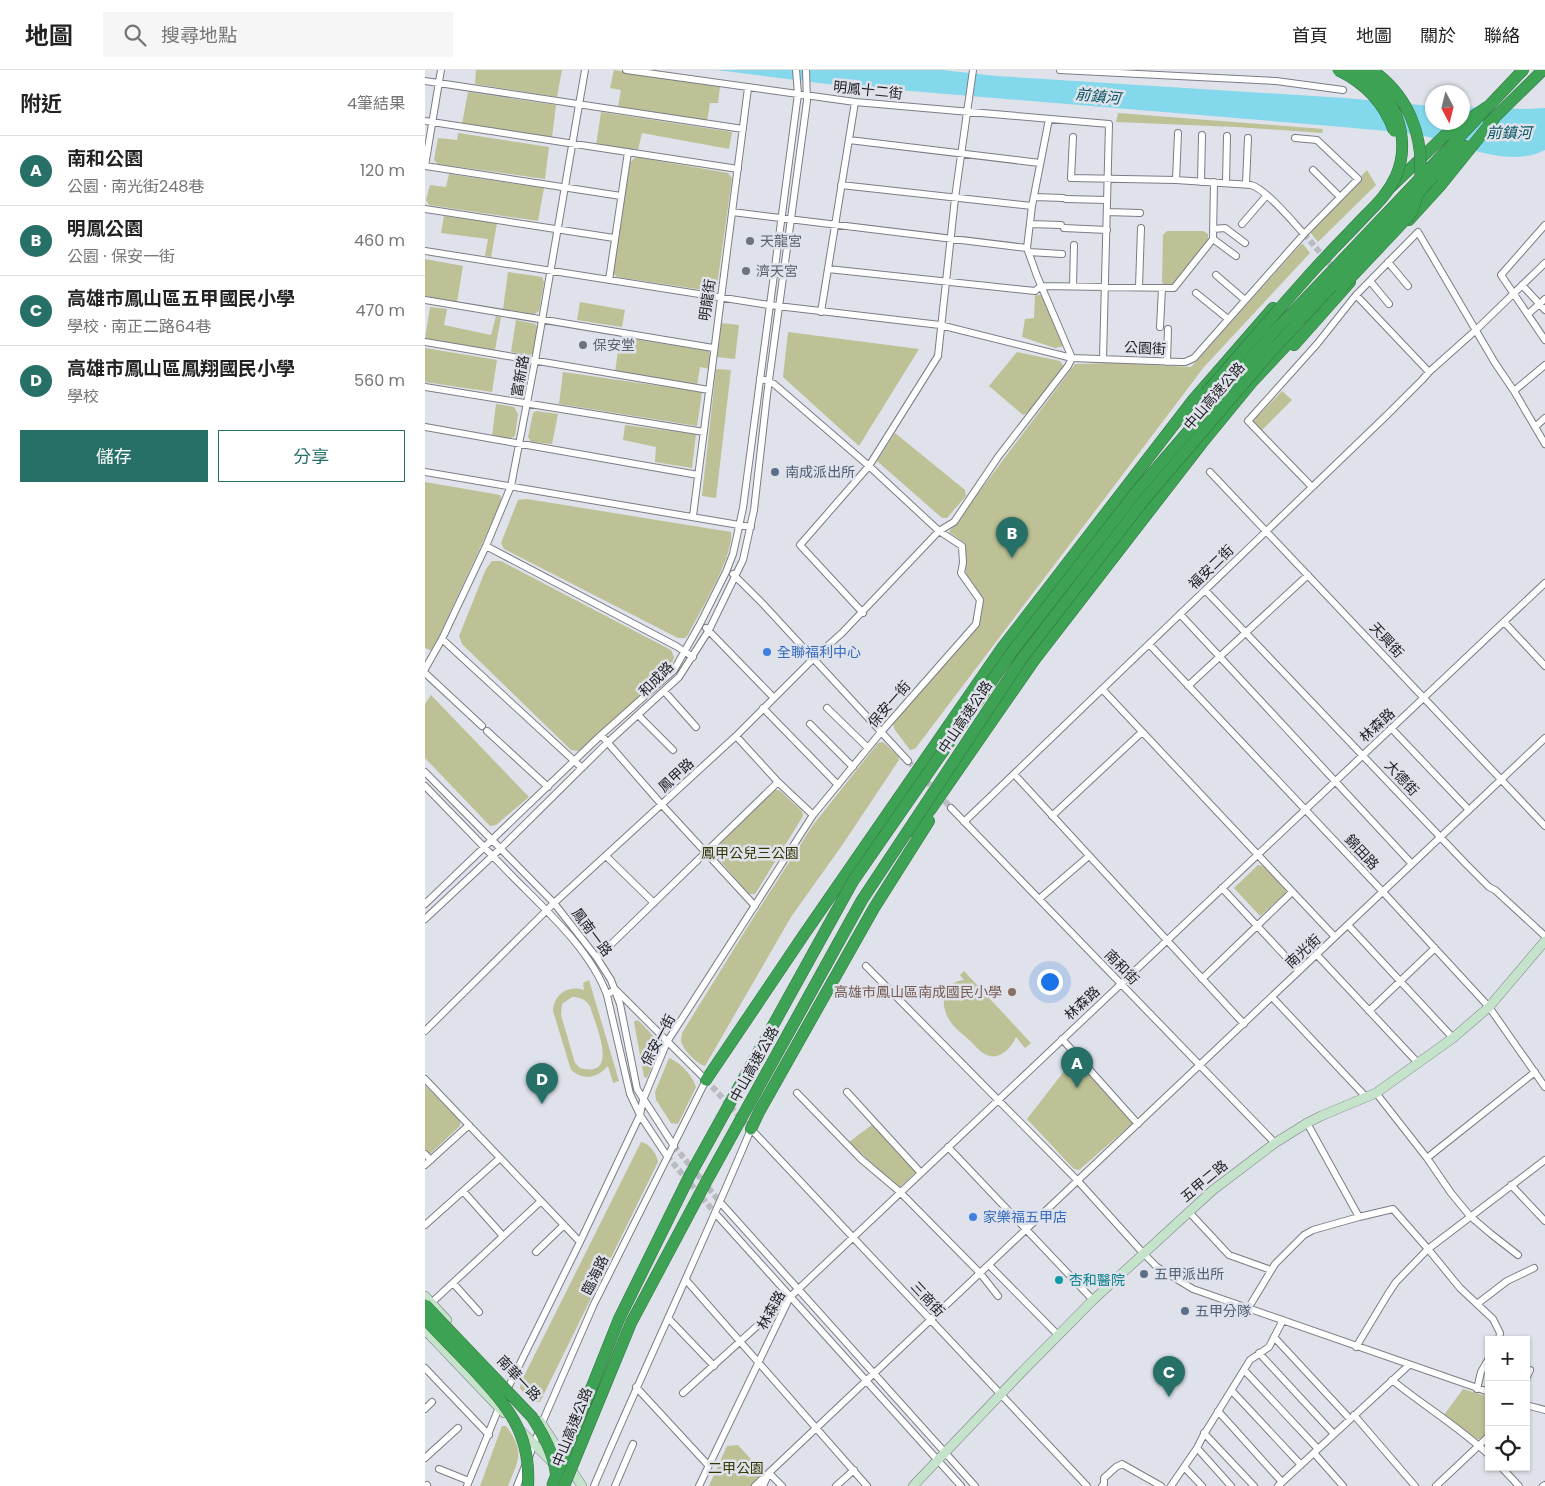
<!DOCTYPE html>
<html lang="zh-TW">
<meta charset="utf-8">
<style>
body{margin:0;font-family:Poppins,"Noto Sans TC",sans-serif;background:#f6f6f6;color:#222}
.controls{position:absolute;right:15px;bottom:15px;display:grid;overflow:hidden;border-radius:0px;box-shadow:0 1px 4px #0004}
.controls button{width:45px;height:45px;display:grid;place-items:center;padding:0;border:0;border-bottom:1px solid #e0e0e0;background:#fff;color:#222;font:25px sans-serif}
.compass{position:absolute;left:1000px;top:15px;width:45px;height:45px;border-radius:50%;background:#fff;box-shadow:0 1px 4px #0004;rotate:173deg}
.you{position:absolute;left:624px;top:911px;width:18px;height:18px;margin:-12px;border:4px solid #fff;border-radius:50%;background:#1a73e8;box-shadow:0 0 0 8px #1a73e833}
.badge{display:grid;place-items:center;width:32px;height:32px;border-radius:50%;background:#277068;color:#fff;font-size:16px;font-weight:700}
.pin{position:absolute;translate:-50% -41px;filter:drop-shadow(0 1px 2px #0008)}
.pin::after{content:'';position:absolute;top:26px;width:18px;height:15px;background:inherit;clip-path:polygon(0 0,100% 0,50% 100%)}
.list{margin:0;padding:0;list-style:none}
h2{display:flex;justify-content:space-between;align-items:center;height:65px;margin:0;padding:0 20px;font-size:21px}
h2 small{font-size:16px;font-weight:400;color:#767676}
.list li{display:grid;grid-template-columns:32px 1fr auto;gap:15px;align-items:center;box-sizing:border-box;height:70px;padding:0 20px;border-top:1px solid #e0e0e0}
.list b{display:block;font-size:19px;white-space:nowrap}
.list p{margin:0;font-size:16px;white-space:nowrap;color:#767676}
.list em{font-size:16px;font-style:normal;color:#767676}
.actions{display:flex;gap:10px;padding:15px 20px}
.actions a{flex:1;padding:11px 0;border:1px solid #277068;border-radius:0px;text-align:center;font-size:18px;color:#277068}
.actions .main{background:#277068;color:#fff}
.icon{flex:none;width:28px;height:28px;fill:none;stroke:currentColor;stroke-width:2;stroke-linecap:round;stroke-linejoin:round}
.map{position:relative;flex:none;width:1120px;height:1416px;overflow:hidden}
header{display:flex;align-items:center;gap:30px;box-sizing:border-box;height:70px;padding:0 25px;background:#fff;border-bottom:1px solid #e0e0e0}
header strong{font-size:24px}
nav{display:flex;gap:28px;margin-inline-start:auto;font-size:18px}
.search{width:350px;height:45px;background:#f6f6f6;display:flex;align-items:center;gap:12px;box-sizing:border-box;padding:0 18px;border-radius:0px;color:#767676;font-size:19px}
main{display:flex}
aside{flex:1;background:#fff}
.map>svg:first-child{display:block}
</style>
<header>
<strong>地圖</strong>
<div class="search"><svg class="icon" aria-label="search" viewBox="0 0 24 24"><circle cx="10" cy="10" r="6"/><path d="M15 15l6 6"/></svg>搜尋地點</div>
<nav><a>首頁</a><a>地圖</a><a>關於</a><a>聯絡</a></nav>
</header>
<main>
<aside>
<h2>附近<small>4筆結果</small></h2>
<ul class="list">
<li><span class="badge">A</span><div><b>南和公園</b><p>公園 · 南光街248巷</p></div><em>120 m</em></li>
<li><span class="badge">B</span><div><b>明鳳公園</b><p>公園 · 保安一街</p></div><em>460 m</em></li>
<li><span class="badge">C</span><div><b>高雄市鳳山區五甲國民小學</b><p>學校 · 南正二路64巷</p></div><em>470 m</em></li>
<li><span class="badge">D</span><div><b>高雄市鳳山區鳳翔國民小學</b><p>學校</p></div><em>560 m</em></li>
</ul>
<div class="actions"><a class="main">儲存</a><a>分享</a></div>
</aside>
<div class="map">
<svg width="1120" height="1416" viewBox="0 0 1120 1416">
<rect width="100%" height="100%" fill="#dfe2ea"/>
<path fill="#bdc195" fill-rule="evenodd" d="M51,0H137L132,27L50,14Z
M189,0L295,17L293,33H285L282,51L193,37L196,20L185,18Z
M43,22L131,35L127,67L37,54Z
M176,42L307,62L304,79L217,63L213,80L171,76Z
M693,43L898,59L897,63L811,57L691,52Z
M33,63L124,77L120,109L13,94L9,90L13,68L32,70Z
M211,87L303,103L307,108L292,216L285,221L192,207L187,202L205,92Z
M942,100L951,115L893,172L885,162L886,159Z
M24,104L119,118L113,151L4,135L1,130L5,115L21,117Z
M19,146L72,153L66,187L60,186L63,169L16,163Z
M742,161H778L783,164V171L750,212L745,215H739L737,212L738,165Z
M878,174L885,183L779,297L490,679L485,680L470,660L468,654L555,549L556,529L541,504L540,473L524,462L650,294L690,293L766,297L875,175Z
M0,189L38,196L32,232L0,226Z
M83,202L117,207L119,212L114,241L108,245L78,239Z
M610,225H616L639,276L630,278L597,267L600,249L609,248Z
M155,232L200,240L197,257L152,250Z
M5,237L22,239L19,255L66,265L71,246L76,247L70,280L0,269Z
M91,250L110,254L113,258L109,283L104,285L86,282Z
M296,253L314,255L310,289L292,287Z
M363,262L494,279L434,376L358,307Z
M195,267L283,281L286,284L285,299L275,297L272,316L190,302Z
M0,278L72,290L67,322L0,312Z
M592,282L635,291L639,297L603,343L598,345L564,316Z
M291,299L306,300L291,428L277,426Z
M138,302L277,322L272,356L134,334Z
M857,321L867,330L837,360L828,351Z
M71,334L89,337L93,344L90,366L84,369L67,366Z
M111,341L133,344L127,374L106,372L103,367L108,343Z
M200,355L271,364L267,398L230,392L231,377L198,370Z
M470,363L540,420L541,426L522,448H517L452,391Z
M0,412L75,425L77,431L7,581L0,578Z
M102,429L306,462C309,487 275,541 263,565L260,568H253L79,479L76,473L93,430Z
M67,491H76L246,580L249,587L246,596L162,676L153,681L146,680L37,574L34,566L61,499Z
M6,625L104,727L71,755L65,756L0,688V634Z
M458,672L473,686L474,690L418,774L366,847L280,996C272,994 258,980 256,971C256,970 257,964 257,963L325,853L388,755L453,673Z
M349,720H354L377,741L378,746L330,824H324L289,784L291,778Z
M833,795L838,796L860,819L861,823L835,846L809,818Z
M539,901L606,973L600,978L591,967C586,979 572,993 558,983C553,980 549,974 544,970C538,964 529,958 525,951C514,935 517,912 539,910L535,905Z
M164,910L194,1011L188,1013L183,996C172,1008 159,1011 146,1000L128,941C129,924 143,915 159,920L158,913ZM147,927C155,927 160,929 165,936C170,954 196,1009 155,998L150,993L136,945L137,934Z
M211,950L214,951L233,971L236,975L222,1008L219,1007L209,952Z
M650,987L707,1049L708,1053L654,1100L649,1099L602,1049Z
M244,988C255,992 268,1006 271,1017L253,1054L246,1053L231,1030L230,1022Z
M0,1015L35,1051V1056L5,1084L0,1079Z
M448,1054L491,1102L474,1118L424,1072Z
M216,1072C225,1074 232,1084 233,1092L115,1332H109L99,1324L95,1318L96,1312Z
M1038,1319L1064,1327V1362L1056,1369H1052L1019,1345Z
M77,1356H81C100,1382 94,1388 83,1416H55Z
M313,1375L335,1399L338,1405L326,1416H284L302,1376Z"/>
<path fill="#83d8ec" d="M292,0H517L572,6L920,28L1007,36L1008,52H1038V37L1101,39L1120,38V80C1083,99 1036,74 999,66C973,61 945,60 918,57L402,14Z"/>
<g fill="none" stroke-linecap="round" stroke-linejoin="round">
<path stroke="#b8bbc2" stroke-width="6" stroke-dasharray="6 3" stroke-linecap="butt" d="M879,164L911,201
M483,691L526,738
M281,1010L326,1059
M249,1076L295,1132
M242,1086L290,1143"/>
<g stroke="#7a7d84" stroke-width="8">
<path id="street" d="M201,0L430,32L684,54L678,289
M635,0L851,11L918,20
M0,11L318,59
M624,49L607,136L602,178L612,206L647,288
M0,51L313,99
M648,67L646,108L751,110L826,115C841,119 868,152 879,164
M424,70L615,93
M0,96L196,126
M0,96L16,0
M888,100L915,127
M751,110L753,63
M776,112L777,65
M801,113L802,66
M821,114L823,68
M416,115L607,136
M609,127L638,128
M641,129L682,130
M0,139L189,168
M307,142L602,178
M682,142L715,143
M605,154L636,155
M817,154L842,125
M1120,155L1076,205L1120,270
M639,158L682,160
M788,159L800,158L820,173
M788,169L811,186
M0,181L344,235L515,255L647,288
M604,182L637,184
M963,192L983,216
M403,199L610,221L616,216L749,218L788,169L789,112
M791,205L820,230
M184,210L203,82
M945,211L964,234
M1097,215L1120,240
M648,216L649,175
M714,217L716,158
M771,223L803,249
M931,225L1004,302
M0,230L288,278
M396,242L430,32
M1103,244L1120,229
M735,257L737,218
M0,272L284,320
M742,292L743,259
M0,317L279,362
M1089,321L1120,295
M0,357L273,405
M1110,357L1120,348
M0,402L326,457
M785,402L1120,756
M887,417L823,351L892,274L931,225L993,162L1070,293L1089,321L1120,374
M268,446L323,18
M61,476L251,576L268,587
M308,504L338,534L483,691
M780,520L1041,794L1064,817L1070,820L1120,866
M438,543L375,475L444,396L513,286L530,128L548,0
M755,544L987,794
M1079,552L1120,596
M281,558L348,627
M17,569L157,698
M724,574L958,822L1064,937L1120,1017
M0,599L17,569L61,476L86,416L110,291L160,0
M0,603L57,656
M763,616L883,505
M677,619L910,867
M239,621L271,657
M338,638L413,715
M402,638L443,678
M213,645L248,680
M385,654L428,697
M966,658L1044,740
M62,661L123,717
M176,665L237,735L330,836
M311,666L353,712L388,745
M0,702L129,833L172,888L186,910L195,934L212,1019L249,1076
M589,704L819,954
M0,716C30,747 60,778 90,809C123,842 166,881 182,925L205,1024L215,1045L242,1086
M526,738L850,1073
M627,746L717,662
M539,752L961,346L997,310L1004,302L1051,260L1120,193
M181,786L229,833
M797,818L874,901
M614,829L664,786
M0,834L176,665L249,600L275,554L301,502L308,484L318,438L373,24L371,0
M0,849L76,778L182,673L254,607L284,560L318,490L329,440L342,325L382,31L381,0
M923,855L1028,968
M892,885L993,993
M172,888L353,712
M441,896L653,1111L718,1183L732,1197L768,1219L1064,1322
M777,909L867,822
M847,927L941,1027
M944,941L1010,878
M0,961L129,833L311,666L388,589L417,563L514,461L529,452L573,387L643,296L647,288L756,292H760L769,288L879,164L933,109L892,70L870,68
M637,969L713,1054
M0,1009L155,1172
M422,1022L496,1103
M372,1023L436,1089L475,1122L555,1203L573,1226
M951,1023L1002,1088L1026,1123L1045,1146L1066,1164L1093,1185
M882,1053L934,1147
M523,1077L668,1230
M0,1084L6,1090
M1002,1088L1110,1002
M0,1095L44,1055
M1086,1115L1120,1151
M38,1121L78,1166
M295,1132L550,1416
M764,1142L804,1185L846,1200
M290,1143L536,1416
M0,1155L75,1088
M111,1182L139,1155
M564,1195L633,1265
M261,1210L442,1416
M28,1213L54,1242
M1052,1234L1082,1211L1109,1198
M3,1236L116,1131
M824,1237L850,1194L879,1165L888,1160L934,1147L968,1139L1003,1179L1035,1218L1068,1249L1075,1263L1074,1270
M243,1248L289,1296
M849,1267L925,1349
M931,1277L963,1224L971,1212L1003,1179L1120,1090
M834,1283L909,1364
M0,1298L64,1365
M819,1300L893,1379
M1101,1309L1105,1300
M967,1310C999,1336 1034,1357 1064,1385
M211,1317L283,1395
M1052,1319L1056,1302L1064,1288
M807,1321L876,1395
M81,1322L155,1172L215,1045L218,1030L242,972L388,745L456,662L551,554L555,530L536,503L538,493L537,476L514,461L444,396L349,314L335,308
M258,1323L362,1229
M1101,1335L1120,1340
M0,1339L7,1332
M793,1341L857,1412
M929,1345L990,1416
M779,1363L829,1416
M772,1378L806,1416
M889,1383L918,1416
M104,1387L117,1353L169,1234L281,1010L190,919L182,925
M0,1388L33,1358
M759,1397L777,1416
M1076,1397L1094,1416
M14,1399L44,1411
M1,1416L2,1415
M42,1416L75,1335
M92,1416L100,1396
M169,1416C220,1296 276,1179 326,1059L662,1416
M190,1416L208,1374
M274,1416L365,1227L1120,513
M330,1416L1120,668
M338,1416L344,1403L357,1416
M411,1416L429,1400
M677,1416L679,1414V1408L691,1397L697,1394L736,1416
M746,1416L772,1378L778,1366L825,1290L844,1277L858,1250
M853,1416L984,1295
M1011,1416L1064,1366
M1118,1416L1120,1415"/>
</g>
<g stroke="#7a7d84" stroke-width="10">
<path id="secondary" d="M0,1226L22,1250
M0,1260L79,1343
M115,1351L157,1416
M95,1360L128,1393
M488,1416L592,1307L668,1230L788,1120L850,1073L882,1053L896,1046L951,1023L1028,968L1064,937L1120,871"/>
</g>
<g stroke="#327442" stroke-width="12">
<path id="highway" d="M1064,53L1118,0
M1004,99L1098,0
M1009,106L1040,76
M966,117L1019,66L1062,37
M984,150L1015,116L1069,49
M869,275L925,212
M488,761L506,739L610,589L777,373L827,312L871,265
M281,1010L378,866L577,578L768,330L848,238
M326,1059L334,1042L449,838L504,751"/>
</g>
<use href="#street" stroke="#fff" stroke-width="6"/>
<use href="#secondary" stroke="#c5e3cb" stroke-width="9"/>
<use href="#highway" stroke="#3da253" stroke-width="11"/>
<g stroke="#327442" stroke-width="12" stroke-linecap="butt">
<path id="highway-bridge" d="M913,0C940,13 959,32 969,61
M947,0C984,26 999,66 995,110
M916,218L982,148L987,142L992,126
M781,323C816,283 851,242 886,203C904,183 923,164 941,145C953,133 964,122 971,106C988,67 968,18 930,0
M0,1235L107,1347C119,1366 128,1382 131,1404
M0,1249C16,1266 32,1282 48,1299C82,1336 106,1362 103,1416
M127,1416L194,1249L264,1107L428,811L587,582L711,422L846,265L1004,99
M139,1416L206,1253L280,1114L437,830L598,587L719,430L844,284L1009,106"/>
</g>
<use href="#highway-bridge" stroke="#3da253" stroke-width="11"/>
</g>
<g fill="#6b7280" stroke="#dfe2ea" stroke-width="2">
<circle cx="325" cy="171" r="5"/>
<circle cx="321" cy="201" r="5"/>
<circle cx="158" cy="275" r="5"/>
</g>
<g fill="#5c6f8a" stroke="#dfe2ea" stroke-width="2">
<circle cx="350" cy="402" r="5"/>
<circle cx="719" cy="1204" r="5"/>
<circle cx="760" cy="1241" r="5"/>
</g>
<g fill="#3f7fe0" stroke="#dfe2ea" stroke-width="2">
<circle cx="342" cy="582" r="5"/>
<circle cx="548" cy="1147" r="5"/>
</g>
<circle fill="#8d6e63" stroke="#dfe2ea" stroke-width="2" cx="587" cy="922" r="5"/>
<circle fill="#0f9aa8" stroke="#dfe2ea" stroke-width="2" cx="634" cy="1210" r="5"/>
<g text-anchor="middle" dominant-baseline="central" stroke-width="5" stroke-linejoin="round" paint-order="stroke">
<g font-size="14" fill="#1d1e21" stroke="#dfe2ea">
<text transform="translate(443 20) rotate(6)">明鳳十二街</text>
<text transform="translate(282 230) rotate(-82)">明龍街</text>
<text transform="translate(720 278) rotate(3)">公園街</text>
<text transform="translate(95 306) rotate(-80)">富新路</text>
<text transform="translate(789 326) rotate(-49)">中山高速公路</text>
<text transform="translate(786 497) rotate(-44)">福安二街</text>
<text transform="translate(962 570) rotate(47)">天興街</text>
<text transform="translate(231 609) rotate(-45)">和成路</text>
<text transform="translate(464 634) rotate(-49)">保安一街</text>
<text transform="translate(540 647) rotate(-56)">中山高速公路</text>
<text transform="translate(952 655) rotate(-43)">林森路</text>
<text transform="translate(251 705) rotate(-43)">鳳甲路</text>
<text transform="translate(977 708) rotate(47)">大德街</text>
<text transform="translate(937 782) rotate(47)">錦田路</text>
<text transform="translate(167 862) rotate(53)">鳳南一路</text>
<text transform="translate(878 881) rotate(-43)">南光街</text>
<text transform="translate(697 897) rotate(46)">南和街</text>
<text transform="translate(657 933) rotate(-43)">林森路</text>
<text transform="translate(233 970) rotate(-62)">保安一街</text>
<text transform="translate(329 994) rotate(-61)">中山高速公路</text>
<text transform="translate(779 1111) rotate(-40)">五甲二路</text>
<text transform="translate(170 1205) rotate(-64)">臨海路</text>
<text transform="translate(503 1229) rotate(47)">三商街</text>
<text transform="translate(346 1240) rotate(-61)">林森路</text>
<text transform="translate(94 1308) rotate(47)">南華一路</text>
<text transform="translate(147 1357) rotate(-68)">中山高速公路</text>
</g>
<g font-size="14" fill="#5b616d" stroke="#dfe2ea" text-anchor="start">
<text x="335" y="171">天龍宮</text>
<text x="331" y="201">濟天宮</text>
<text x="168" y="275">保安堂</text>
</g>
<g font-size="14" fill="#4e5e75" stroke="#dfe2ea" text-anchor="start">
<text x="360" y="402">南成派出所</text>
<text x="729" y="1204">五甲派出所</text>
<text x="770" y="1241">五甲分隊</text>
</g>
<g font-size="14" fill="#366cbe" stroke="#dfe2ea" text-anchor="start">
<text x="352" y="582">全聯福利中心</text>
<text x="558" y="1147">家樂福五甲店</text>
</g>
<g font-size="14" fill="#343601" stroke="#dfe2ea">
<text x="325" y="783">鳳甲公兒三公園</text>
<text x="311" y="1398">二甲公園</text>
</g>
<g font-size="14" fill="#785e54" stroke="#dfe2ea" text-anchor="end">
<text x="577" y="922">高雄市鳳山區南成國民小學</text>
</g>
<g font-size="14" fill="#0d838f" stroke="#dfe2ea" text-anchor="start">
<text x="644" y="1210">杏和醫院</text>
</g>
<g font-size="15" font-style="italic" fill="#075462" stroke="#dfe2ea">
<text transform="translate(673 26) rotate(6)">前鎮河</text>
<text x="1084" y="62">前鎮河</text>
</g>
</g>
</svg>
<div class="controls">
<button>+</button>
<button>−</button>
<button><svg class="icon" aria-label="locate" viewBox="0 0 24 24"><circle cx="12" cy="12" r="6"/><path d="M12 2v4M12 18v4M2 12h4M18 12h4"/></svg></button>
</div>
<svg class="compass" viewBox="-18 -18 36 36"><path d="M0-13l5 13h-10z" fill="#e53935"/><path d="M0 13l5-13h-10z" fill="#767676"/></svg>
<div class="you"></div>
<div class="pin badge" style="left:652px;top:1018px">A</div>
<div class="pin badge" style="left:587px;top:488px">B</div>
<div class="pin badge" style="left:744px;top:1327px">C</div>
<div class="pin badge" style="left:117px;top:1034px">D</div>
</div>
</main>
